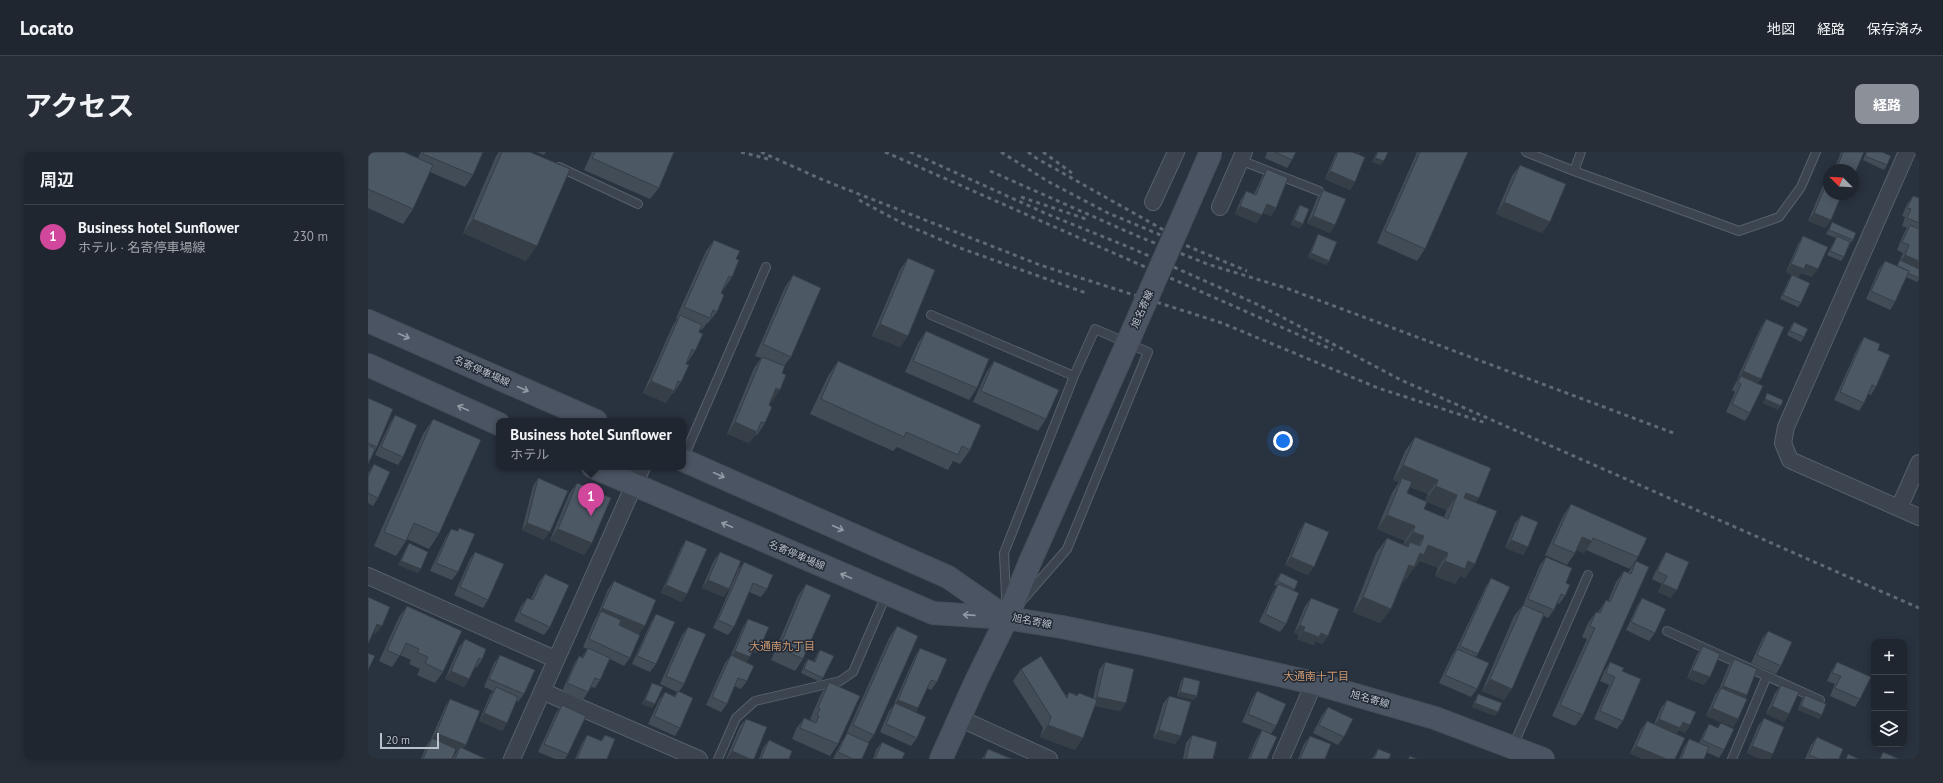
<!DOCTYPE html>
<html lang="ja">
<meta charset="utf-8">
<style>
body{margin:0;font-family:"PT Sans","Noto Sans JP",sans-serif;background:#272e37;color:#f1f3f6}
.controls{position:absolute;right:12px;bottom:12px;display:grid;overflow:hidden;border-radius:8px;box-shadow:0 2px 10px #0003}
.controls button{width:36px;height:36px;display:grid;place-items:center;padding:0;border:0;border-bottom:1px solid #3c434b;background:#1f262f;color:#f1f3f6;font:20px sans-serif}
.compass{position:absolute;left:1455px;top:12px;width:36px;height:36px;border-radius:50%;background:#1f262f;box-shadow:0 2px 10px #0003;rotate:294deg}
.scale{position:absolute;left:12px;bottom:10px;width:59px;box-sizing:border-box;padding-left:4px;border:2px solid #b9c0ca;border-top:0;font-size:11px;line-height:14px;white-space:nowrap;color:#b9c0ca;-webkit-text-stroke:3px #212935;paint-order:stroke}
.you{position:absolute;left:915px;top:289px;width:14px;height:14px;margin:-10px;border:3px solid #fff;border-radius:50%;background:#1a73e8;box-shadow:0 0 0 6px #1a73e833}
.badge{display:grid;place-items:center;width:26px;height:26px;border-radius:50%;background:#8c9099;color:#fff;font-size:13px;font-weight:700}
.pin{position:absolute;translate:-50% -33px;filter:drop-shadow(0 1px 2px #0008)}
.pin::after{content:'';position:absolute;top:21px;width:14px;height:12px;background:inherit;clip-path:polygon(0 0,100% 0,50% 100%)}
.popup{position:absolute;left:128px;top:266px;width:190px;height:52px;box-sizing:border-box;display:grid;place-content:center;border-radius:8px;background:#1f262f;filter:drop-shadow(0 1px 3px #0005);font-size:13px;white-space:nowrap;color:#a1a5aa}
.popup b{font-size:15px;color:#f1f3f6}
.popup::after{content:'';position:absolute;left:50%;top:100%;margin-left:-8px;border:8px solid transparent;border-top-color:#1f262f}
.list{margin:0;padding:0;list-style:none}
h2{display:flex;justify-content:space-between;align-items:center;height:52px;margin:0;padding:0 16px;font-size:17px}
h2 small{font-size:13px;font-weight:400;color:#a1a5aa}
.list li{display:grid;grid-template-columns:26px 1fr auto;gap:12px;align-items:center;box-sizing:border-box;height:64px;padding:0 16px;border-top:1px solid #3c434b}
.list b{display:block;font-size:15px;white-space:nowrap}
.list p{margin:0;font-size:13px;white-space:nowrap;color:#a1a5aa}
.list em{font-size:13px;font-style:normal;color:#a1a5aa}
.icon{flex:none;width:22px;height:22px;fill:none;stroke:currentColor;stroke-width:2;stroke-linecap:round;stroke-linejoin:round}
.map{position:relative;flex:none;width:1551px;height:607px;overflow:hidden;border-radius:8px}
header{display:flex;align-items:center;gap:24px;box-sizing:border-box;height:56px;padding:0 20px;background:#1f262f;border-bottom:1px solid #3c434b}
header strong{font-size:19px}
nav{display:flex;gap:22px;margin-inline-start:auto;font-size:14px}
.intro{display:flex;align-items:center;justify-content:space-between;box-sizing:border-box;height:96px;padding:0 24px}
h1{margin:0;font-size:28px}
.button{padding:10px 18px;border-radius:8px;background:#8c9099;color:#fff;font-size:14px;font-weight:700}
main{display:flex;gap:24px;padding:0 24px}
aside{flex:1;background:#1f262f;border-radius:8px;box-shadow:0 2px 10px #0003}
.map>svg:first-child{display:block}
</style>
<header>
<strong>Locato</strong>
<nav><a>地図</a><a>経路</a><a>保存済み</a></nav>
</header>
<div class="intro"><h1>アクセス</h1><a class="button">経路</a></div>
<main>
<aside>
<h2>周辺<small></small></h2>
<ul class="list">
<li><span class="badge" style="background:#d1479c">1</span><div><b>Business hotel Sunflower</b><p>ホテル · 名寄停車場線</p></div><em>230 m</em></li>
</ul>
</aside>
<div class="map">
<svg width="1551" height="607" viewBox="0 0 1551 607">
<rect width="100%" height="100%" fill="#29323f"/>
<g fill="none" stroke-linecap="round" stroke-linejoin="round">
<g stroke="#575f6a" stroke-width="10">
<path id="service" d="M1158,0L1206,19
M1213,0L1206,19L1371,79L1411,65L1433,35L1448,0
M872,8L951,39
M191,15L270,52
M563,163L706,224
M727,177L780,200L699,397L639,466L636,401L706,224Z
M315,307L398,115
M1299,479L1452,548
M1145,594L1220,423
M350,607L368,566L387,549L472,529L485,520L519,441
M1364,607L1398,526"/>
</g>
<g stroke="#575f6a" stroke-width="18">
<path id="minor" d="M1539,0L1418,275L1415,291L1422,308L1551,365
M785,50L808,0
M852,55L876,0
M1531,356L1551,311
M0,424L187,507
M174,539L331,607
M591,566L681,607
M144,607L274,315
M913,607L946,531"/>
</g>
<g stroke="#464d59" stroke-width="24">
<path id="secondary" d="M0,169L228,269
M0,213L131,272
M315,308L580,425L639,466
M225,315L565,461L639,466L694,475L781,493L946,531L1067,566L1175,607
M573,607L608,529L639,466L662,410L751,210"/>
</g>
<use href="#service" stroke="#3c4450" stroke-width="8"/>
<use href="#minor" stroke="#3c4450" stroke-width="16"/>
<use href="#secondary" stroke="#4b5462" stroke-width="22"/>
<path stroke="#5f6976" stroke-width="3" stroke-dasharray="4 4" stroke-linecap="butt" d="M373,0L400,7
M393,0L455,28L672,113L854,171L1010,236L1118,271
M517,0L965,198
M542,0L679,62L763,96L893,154L1033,228L1551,456
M633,0L681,30L740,61L879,119
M660,0L668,6L801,81
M675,0L704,21
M622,19L767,83L839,112L918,136L1308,282
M653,45L718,67
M491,48L534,71L592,96L718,141"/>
<g stroke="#464d59" stroke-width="24" stroke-linecap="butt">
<path id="secondary-bridge" d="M751,210L843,0"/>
</g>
<use href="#secondary-bridge" stroke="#4b5462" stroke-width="22"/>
</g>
<path fill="#424c57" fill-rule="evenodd" d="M0,0L50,6L53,0H115L105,23L97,35L62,20L45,57L35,72L0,56Z
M131,0H162L158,109L95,81L128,4Z
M169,0H178L176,3Z
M224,0H306L291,36L282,47L216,18Z
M899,0H928L924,8L919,16L897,6Z
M969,0H984L987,30L982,38L957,27L967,3Z
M1009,0H1010L1013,13L1004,10Z
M1049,0H1100L1057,97L1049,109L1009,91Z
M1473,0H1496L1487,21L1485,24V18H1466Z
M1498,0H1514L1519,13L1516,18L1495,8Z
M1152,13L1182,70L1174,81L1128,62L1144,24Z
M899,17L908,56L903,64L895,61L888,71L867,62L873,47L878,39L886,42L894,25Z
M1460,28L1463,68L1457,76L1440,69L1454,36Z
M955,38L967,73L962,81L939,71L949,46Z
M1545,44L1551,46V128L1549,130L1538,125L1527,150L1522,158L1498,147L1511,117L1517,109L1529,114L1532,108L1535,101L1529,98L1536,81L1539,76L1534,74L1537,65L1534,64L1539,52Z
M932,53V76L923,73L929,57Z
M1464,70L1485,88L1482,92L1476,105L1473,109L1459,103L1468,86L1458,82L1462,75Z
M950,82L961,109L958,113L940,105L948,86Z
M1435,84L1444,125L1433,121L1430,125L1433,151L1430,155L1412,147L1421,127L1424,123L1418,120L1430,92Z
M346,88L368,107L364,125L356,137H355L353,141L349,160L340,171H339L334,178L332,177L331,180L327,199L319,211L318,210L313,230L305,242L304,241L298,251L275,241L304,175L309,167L308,166L338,99Z
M540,106V184L532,195L504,184L532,118Z
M425,123L423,205L416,214L414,221L404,250L403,249L401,253L397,271L389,283L388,282L381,291L359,282L386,216L393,206L387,204L417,135Z
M1398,167L1390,231L1382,261L1377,269L1358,260L1367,240L1364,238L1367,232L1370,227H1369L1393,175Z
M1426,170L1436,185L1433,190L1419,183L1423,174Z
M558,179L609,236L601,248L537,220L550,191Z
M1496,185L1508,235L1503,243L1500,242L1496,251L1491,259L1466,248L1491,193Z
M470,209L602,298L592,312L585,309L580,318L529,295L525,299L442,262L460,224Z
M626,209L678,267L670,279L605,250L618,221Z
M0,246L9,295L0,312Z
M27,263L35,305L30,313L7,303L22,271Z
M65,267L71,382L61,397L39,387L38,389L28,404L6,394L55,282Z
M1047,285L1108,350L1107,412L1097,426L1092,424L1087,432L1067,424L1070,416L1052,409L1046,417H1045L1036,430L1034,429L1023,457L1012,471L985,460L1008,401L1019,386L1035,393L1037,389L1009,377L1024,341L1031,330L1025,328L1037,299ZM1042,335L1060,342L1057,349L1079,358L1076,365L1056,357L1039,341Z
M6,312L10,346L5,354L0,351V321Z
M170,326L176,388L154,378L165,334Z
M209,331L224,391L216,403L182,388L201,342Z
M1203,352L1270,405L1262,417L1218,398L1216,401L1209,398L1199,413L1177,403L1195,364Z
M1153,363L1160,395L1155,403L1137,396L1147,371Z
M937,370L940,423L917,413L932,378Z
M91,376L90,420L84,428L62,419L78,385L83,377L89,379Z
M318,388L314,450L293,441L313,396Z
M41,391L50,421L30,413L38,396Z
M107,400L120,448L115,456L86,443L102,407Z
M352,400L356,445L334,436L346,408Z
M1298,400L1303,446L1290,440L1294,432L1284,427L1293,408Z
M1178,405L1197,444L1191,452L1189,451L1186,458L1180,466L1176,464L1136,548L1114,539L1146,464L1155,453L1172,413Z
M1268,409L1215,563L1207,574L1184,564L1219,487L1214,485L1220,471L1228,460H1230L1238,448L1240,449L1248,430L1256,419L1260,421Z
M376,410L399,437L393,445L381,440L366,475L360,483L345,476L370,418Z
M913,421L927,437L925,439L918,472L912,480L891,470L905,440L909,434L906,433L910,425Z
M177,422L182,475L176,483L146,469L153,454L159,446L163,447L171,430Z
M1123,426L1110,502L1108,505L1109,537L1103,545L1071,531L1083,505L1088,497L1118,434Z
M246,429L271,482L262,506L256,514L242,507L232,528L227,536L223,535L220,540L215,548L194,539L206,512L211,504L214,505L219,497L215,495L227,467L229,464L240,437Z
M438,432L435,507L427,519L403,508L430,444Z
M943,446L960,484L954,492L948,489L945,493L929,487L931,483L926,481L937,454Z
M1274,446L1287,481L1281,489L1258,478L1269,454Z
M39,454L75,520L67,531L49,523L52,517L41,512L43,508L32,503L24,515L11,509L31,465Z
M288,462V512L282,520L264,512L283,470Z
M380,467L393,493L388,501L384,499L382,505L378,510L379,529L373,537L366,534L359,552L353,560L338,553L357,511L363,503L375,475Z
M529,474L506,583L500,591L494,607H465L474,589L477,585L521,486Z
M320,475L316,532L311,540L312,576L307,584L280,572L291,548L297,540L306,544L309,540L292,532L314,483Z
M1400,479L1413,514L1408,522L1383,511L1394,487Z
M97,487L114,508L108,516L107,515L101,527L96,535L77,527L91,495Z
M1335,494L1336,533L1319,526L1329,502Z
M552,496L569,530L563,538L559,536L548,560L549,586L543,594L512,580L521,559L525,554L547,504Z
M452,498L455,526L452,530L433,521L437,511L440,507L446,509L449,502Z
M132,503L156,542L150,550L148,549L139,571L134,579L111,569L122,543L125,539L116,535L126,511Z
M1366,507L1379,543L1377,546L1370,567L1365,575L1338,564L1347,543L1351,537L1360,515Z
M737,510L753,559L727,554L707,598L672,585L675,576L645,529L653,517L698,544L701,540L709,543L711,541L725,547L731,518Z
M1242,510L1254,519L1255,569L1249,577L1226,567L1241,533L1232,529L1237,518Z
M1469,510L1492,547L1487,555L1462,544L1467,532L1459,529L1464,518Z
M816,525L829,544L826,548L809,544L813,529Z
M461,530L470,592L462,604L424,587L428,577L436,566L444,569V568L442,567L453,542Z
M284,531L287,552L284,556L274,552L282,535Z
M1413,533L1421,562L1416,570L1398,562L1407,541Z
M889,539L908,574L903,582L899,607H880L889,586L894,578L874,570L884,547Z
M1110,542L1127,564L1104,555L1108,546Z
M1437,543L1454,563L1451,567L1430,558L1434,547Z
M801,544L813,584L807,592L785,586L795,552Z
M82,547L98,593L95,597L118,607H84L89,599H87L84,607H53L58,594L63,587L77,555Z
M1299,548L1322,573L1317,581L1311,578L1308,582L1262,602L1273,577L1279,569L1286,572L1293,556Z
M194,553L200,602L197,607H187L170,600L188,561Z
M960,555L976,585L970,593L945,581L954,563Z
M1396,566L1405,602L1402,607H1392L1379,601L1390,574Z
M378,567L386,607H358L372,574Z
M1353,571L1356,598L1351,606L1338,600L1336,607H1311L1316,595L1321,587L1331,591L1336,580L1341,572L1349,576Z
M219,583L232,589L237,583L239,607H207L214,591Z
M824,583L845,607H815L818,591Z
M942,584L957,607H930L936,592Z
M1449,585L1471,607H1437L1443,593Z
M401,588L421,607H391L395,596Z
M514,590L534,607H505L508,598Z
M620,597L644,607H614Z
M1010,597L1021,607H1004Z"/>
<path fill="#363e47" d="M987,0H992L991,2Z
M1007,6L1016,9L1013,13L1004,10Z
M1470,13L1481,18H1467Z
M962,19L987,30L982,38L957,27Z
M1136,50L1182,70L1174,81L1128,62Z
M899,52L908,56L903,64L893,60Z
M872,54L894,63L888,71L867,62Z
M1446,61L1463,68L1457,76L1440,69Z
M945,64L967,73L962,81L939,71Z
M105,67L169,94L158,109L95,81Z
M926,68L935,72L932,76L923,73Z
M943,101L961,109L958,113L940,105Z
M1537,103L1551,109V119L1531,111Z
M1423,112H1438L1450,117L1444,125L1433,121L1430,125L1418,120Z
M512,172L540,184L532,195L504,184Z
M1375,219L1393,227L1387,235L1373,224L1370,227H1369Z
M283,229L306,239L298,251L275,241Z
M408,236L412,238L404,250L400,248Z
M1397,247L1413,254L1410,258L1394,251Z
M367,270L389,280L381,291L359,282Z
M1035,313L1070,328L1060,342L1032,331L1034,326L1031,330L1025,328Z
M1068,334L1089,343L1079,358L1057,349Z
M1098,341L1111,346L1101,361L1088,355Z
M1019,363L1047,374L1037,389L1009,377Z
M159,371L182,380L176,388L154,378Z
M190,377L224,391L216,403L182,388Z
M1045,380L1056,384L1046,399L1042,390L1038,396L1035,394Z
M1214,385L1224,389L1216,401L1206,397Z
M1143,388L1160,395L1155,403L1137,396Z
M1060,393L1080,401L1070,416L1052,409L1046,417H1045L1036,430L1030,428L1041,413Z
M923,405L946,415L940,423L917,413Z
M33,409L53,417L50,421L30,413Z
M1077,409H1100L1107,412L1097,426L1092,424L1087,432L1067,424Z
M340,428L361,437L356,445L334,436Z
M1295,432L1309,438L1303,446L1290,440Z
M298,433L319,442L314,450L293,441Z
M995,445L1023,457L1012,471L985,460Z
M234,456L277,474L271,482L230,464L233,459L229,464Z
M9,472L14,474L8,482L3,480Z
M932,473L937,475L931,483L926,481Z
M935,479L953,481L960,484L954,492L948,489L945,493L929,487Z
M388,491L393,493L388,501L383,499Z
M367,499L382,505L376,513L362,507Z
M1324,518L1342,525L1336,533L1319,526Z
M83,519L101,527L96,535L77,527Z
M1122,527L1144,537L1136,548L1114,539Z
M1355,534L1379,543L1373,551L1350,542Z
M812,540L829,544L826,548L809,544Z
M729,545L758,551L753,559L724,553Z
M277,548L287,552L284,556L274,552Z
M530,548L550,556L545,564L526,553Z
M1107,551L1130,560L1127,564L1104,555Z
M1404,554L1421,562L1416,570L1398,562Z
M1433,554L1454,563L1451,567L1430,558Z
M1344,556L1370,567L1365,575L1338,564Z
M116,561L139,571L134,579L111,569Z
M1291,567L1315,570L1322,573L1317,581L1311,578L1307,584L1285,575Z
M680,573L715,586L707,598L672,585Z
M791,578L813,584L807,592L785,586Z
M68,581L98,593L92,601V595L89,599L63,589Z
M1268,594L1298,607H1274L1262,602Z
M1384,594L1405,602L1402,607H1392L1379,601Z
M364,599L382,607H359Z"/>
<path fill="#4d5865" stroke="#363e47" d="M0,0H36L65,13L45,57L0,37Z
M56,0H115L105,23L55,2Z
M134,0H162L202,17L169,94L105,67Z
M227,0H306L291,36L224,6Z
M907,0H928L924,8Z
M970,0H984L997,5L987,30L962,19Z
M1010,0H1020L1016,9L1007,6Z
M1052,0H1100L1057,97L1017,79Z
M1475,0H1496L1487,21L1485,20V18H1481L1470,13Z
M1499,0H1514L1523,4L1519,13L1497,4Z
M1152,13L1198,32L1182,70L1136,50Z
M899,17L920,26L908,56L899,52L894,63L872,54L878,39L888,43Z
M1460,28L1461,29V42H1474L1463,68L1446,61Z
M955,38L978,47L967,73L945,64Z
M1545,44L1551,46V71L1539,66L1543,57L1539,56Z
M932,53L941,57L935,72L926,68Z
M1464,70L1488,81L1485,88L1461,78Z
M1542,73L1551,77V109L1537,103L1541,93L1534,90Z
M950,82L969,90L961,109L943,101Z
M1435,84L1460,95L1450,117L1438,112L1436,117L1423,112Z
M1469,84L1482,90L1476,105L1462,99Z
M346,88L372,99L368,107L371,108L364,125L361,124L353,141L356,143L349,160L345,158L342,166L316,155Z
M540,106L567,118L540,184L512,172Z
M1532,108L1551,117V126L1540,121L1541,119L1529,114Z
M1517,109L1541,119L1527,150L1503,139Z
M425,123L453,136L423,205L395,192Z
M1424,123L1442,131L1433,151L1415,143Z
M312,163L334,173L331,180L335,182L327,199L324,197L318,212L321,213L313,230L310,229L306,239L283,229Z
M1398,167L1416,175L1393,227L1375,219Z
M1426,170L1440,177L1436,185L1422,179Z
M558,179L621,207L609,236L545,209Z
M1496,185L1512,192L1510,198L1522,203L1508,235L1504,233L1496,251L1472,240Z
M394,205L417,214L414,221L418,223L412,238L408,236L401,253L404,255L397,271L393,270L389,280L367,270Z
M470,209L613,273L602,298L594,294L590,303L538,280L536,285L453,247Z
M626,209L691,238L678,267L613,239Z
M1373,224L1395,234L1382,261L1364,252L1373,232L1370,230Z
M1399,241L1415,248L1413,254L1397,247Z
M0,246L25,257L9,295L0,291Z
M27,263L49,273L35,305L13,295Z
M65,267L113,288L71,382L46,371L38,389L16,380Z
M1047,285L1123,316L1111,346L1098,341L1096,346L1129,359L1107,412L1100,409L1097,417L1077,409L1080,401L1060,393L1056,403L1052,401L1046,415L1041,413L1023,457L995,445L1019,386L1040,395L1042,390L1052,394L1056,384L1045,380L1047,374L1019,363L1034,326L1044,330L1039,341L1059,350L1056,357L1080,367L1089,343L1068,334L1070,328L1035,313Z
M0,293L7,297L0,312Z
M6,312L22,320L10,346L0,341V325Z
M170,326L200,339L182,380L159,371Z
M209,331L243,346L224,391L190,377Z
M1203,352L1279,386L1270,405L1225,386L1224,389L1214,385L1207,401L1185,392Z
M1153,363L1170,370L1160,395L1143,388Z
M937,370L961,380L946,415L923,405Z
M91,376L107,382L90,420L68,411L83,377L90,379Z
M318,388L339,397L319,442L298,433Z
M41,391L60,400L53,417L33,409Z
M107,400L136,412L120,448L92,435Z
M352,400L373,409L361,437L340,428Z
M1298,400L1321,410L1309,438L1295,432L1299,424L1289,419Z
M1178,405L1204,416L1198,431L1202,433L1197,444L1193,442L1186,458L1160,447Z
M1268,409L1281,415L1215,563L1192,553L1227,476L1222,474L1228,460L1232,461L1238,448L1242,450L1256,419L1263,422Z
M376,410L405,423L399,437L385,431L366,475L350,468Z
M913,421L930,429L927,437L909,429Z
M177,422L201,433L182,475L152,461L159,446L165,448Z
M1123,426L1142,435L1110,502L1092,494Z
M246,429L288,448L277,474L234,456Z
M438,432L463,443L435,507L411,496Z
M910,432L931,441L918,472L897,462Z
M0,445L22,455L14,474L9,472L0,492Z
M943,446L971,457L960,484L953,481L951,485L935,479L937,475L932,473Z
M1274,446L1298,457L1287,481L1263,470Z
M1155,453L1176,462L1144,537L1122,527Z
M39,454L94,479L75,520L57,511L60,505L49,500L51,497L38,491L32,504L19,498Z
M233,459L253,468L251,473L272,483L262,506L221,487Z
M288,462L307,470L288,512L269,504Z
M380,467L401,475L393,493L388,491L382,505L367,499Z
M529,474L550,484L506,583L485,573Z
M320,475L338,482L316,532L298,524Z
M1400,479L1424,490L1413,514L1389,503Z
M97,487L118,497L114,508L111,506L101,527L83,519Z
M1335,494L1352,502L1342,525L1324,518Z
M220,496L242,506L232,528L227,526L220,540L199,531L211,504L215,506Z
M552,496L579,507L569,530L563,528L550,556L530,548Z
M1089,497L1121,511L1109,537L1077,523Z
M452,498L466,504L455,526L436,517L440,507L447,510Z
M0,501L7,504L0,518Z
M132,503L167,518L156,542L121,527Z
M363,503L386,514L379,529L370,526L359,552L344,545Z
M673,504L699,546L701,540L709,544L711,541L729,548L715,586L680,573L683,565L653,517Z
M1366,507L1389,517L1379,543L1355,534Z
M737,510L766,517L758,551L729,545Z
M1242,510L1256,516L1254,519L1273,527L1255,569L1232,559L1247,525L1238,521Z
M1469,510L1503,525L1492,547L1467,536L1473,524L1464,521Z
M816,525L832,529L829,544L812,540Z
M461,530L492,544L470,592L432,576L436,566L448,571L451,564L449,563L452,557L450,556Z
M284,531L295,535L287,552L277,548Z
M1413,533L1431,540L1421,562L1404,554Z
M128,535L150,545L139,571L116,561Z
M1353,536L1379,547L1370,567L1344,556Z
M310,539L325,546L312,576L286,564L297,540L307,545Z
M889,539L918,552L908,574L880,562Z
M1110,542L1134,551L1130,560L1107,551Z
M1437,543L1458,552L1454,563L1433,554Z
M801,544L823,550L813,584L791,578Z
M82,547L112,559L98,593L68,581Z
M1299,548L1328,560L1322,573L1315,570L1312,576L1291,567Z
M527,551L558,565L549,586L518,572Z
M194,553L218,564L200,602L176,592Z
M960,555L985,567L976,585L951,573Z
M1396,566L1416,575L1405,602L1384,594Z
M378,567L399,575L386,607H382L364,599Z
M1279,569L1317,586L1307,607H1298L1268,594Z
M1353,571L1366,577L1356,598L1334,588L1341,572L1350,576Z
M894,578L909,585L899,607H882Z
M479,581L501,591L494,607H485L470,600Z
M219,583L234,589L237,583L247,587L239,607H209Z
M824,583L849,590L845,607H818Z
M942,584L963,592L957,607H932Z
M1449,585L1475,597L1471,607H1451L1441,603Z
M64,586L88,597L84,607H55Z
M1321,587L1341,595L1336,607H1313Z
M401,588L424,599L421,607H394L393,606Z
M514,590L537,601L534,607H507Z
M92,595L118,607H87Z
M620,597L644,607H616Z
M1010,597L1023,602L1021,607H1006Z
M1515,600L1531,607H1512Z
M1480,602L1491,607H1478Z
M1042,604L1049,607H1040Z"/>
<defs><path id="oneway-shaft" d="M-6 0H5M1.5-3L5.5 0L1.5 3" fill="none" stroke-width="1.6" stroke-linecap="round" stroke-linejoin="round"/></defs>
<g stroke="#929aa6">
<use href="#oneway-shaft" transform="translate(36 184) rotate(24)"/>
<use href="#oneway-shaft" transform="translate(155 237) rotate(24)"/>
<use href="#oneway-shaft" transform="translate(95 256) rotate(-156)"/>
<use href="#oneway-shaft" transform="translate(351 323) rotate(24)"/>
<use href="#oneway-shaft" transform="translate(359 373) rotate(-157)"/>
<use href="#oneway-shaft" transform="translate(470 376) rotate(24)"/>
<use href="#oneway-shaft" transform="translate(478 424) rotate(-157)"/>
<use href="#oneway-shaft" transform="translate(601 463) rotate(-176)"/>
</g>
<g text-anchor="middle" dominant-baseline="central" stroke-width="3" stroke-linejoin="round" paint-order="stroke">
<g font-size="10" fill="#b9c0ca" stroke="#212935">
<text transform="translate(774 157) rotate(-66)">旭名寄線</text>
<text transform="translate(114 219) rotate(24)">名寄停車場線</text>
<text transform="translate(429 403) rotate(23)">名寄停車場線</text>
<text transform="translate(664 469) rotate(11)">旭名寄線</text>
<text transform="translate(1002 547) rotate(16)">旭名寄線</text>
</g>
<g font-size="11" fill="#cd9971" stroke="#212935">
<text x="414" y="494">大通南九丁目</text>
<text x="948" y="524">大通南十丁目</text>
</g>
</g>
</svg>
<div class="controls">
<button>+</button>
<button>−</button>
<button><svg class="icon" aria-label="layers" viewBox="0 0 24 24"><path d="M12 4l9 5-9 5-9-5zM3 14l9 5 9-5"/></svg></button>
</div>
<svg class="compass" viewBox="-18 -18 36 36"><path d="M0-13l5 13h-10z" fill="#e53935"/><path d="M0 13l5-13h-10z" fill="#a1a5aa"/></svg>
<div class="scale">20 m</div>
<div class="you"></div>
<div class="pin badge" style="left:223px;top:364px;background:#d1479c">1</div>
<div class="popup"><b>Business hotel Sunflower</b>ホテル</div>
</div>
</main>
